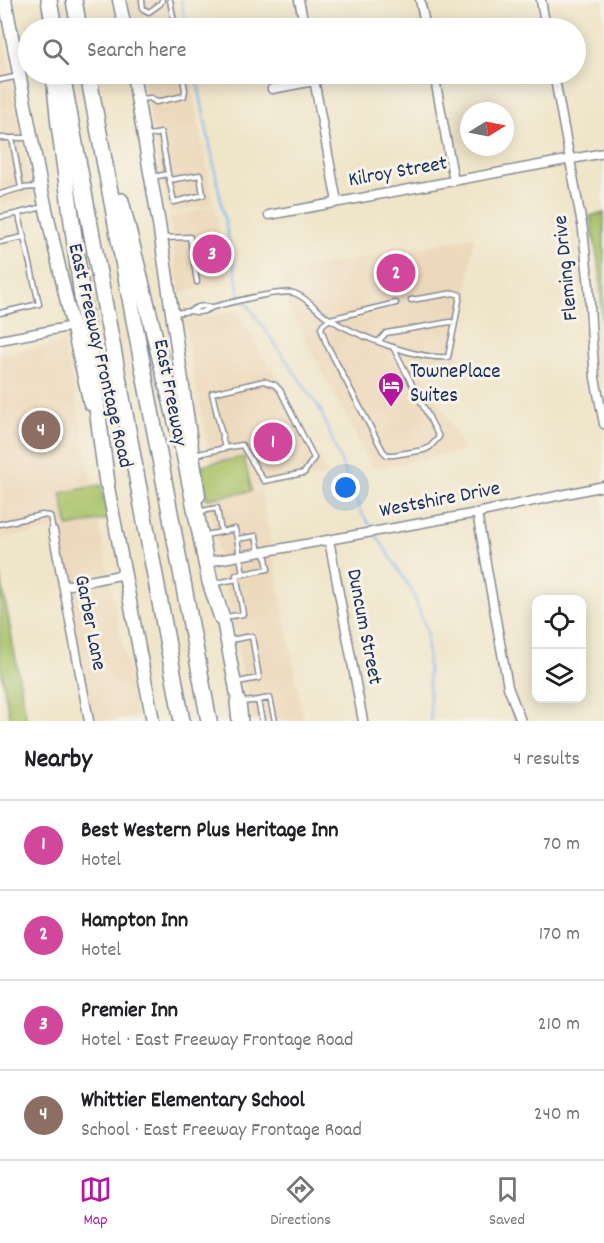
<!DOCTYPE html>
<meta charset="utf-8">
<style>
body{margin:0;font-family:Dekko,sans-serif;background:#f2f2f2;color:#202124}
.controls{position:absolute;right:18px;bottom:18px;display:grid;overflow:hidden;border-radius:12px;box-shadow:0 3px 15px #0003}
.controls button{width:54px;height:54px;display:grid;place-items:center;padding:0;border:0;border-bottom:2px solid #e0e0e0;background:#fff;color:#202124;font:30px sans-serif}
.compass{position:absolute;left:460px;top:102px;width:54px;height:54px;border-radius:50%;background:#fff;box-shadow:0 3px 15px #0003;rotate:80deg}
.you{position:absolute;left:346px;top:488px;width:21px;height:21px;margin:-15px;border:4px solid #fff;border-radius:50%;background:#1a73e8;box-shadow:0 0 0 9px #1a73e833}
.badge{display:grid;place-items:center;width:39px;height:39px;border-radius:50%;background:#b5179e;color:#fff;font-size:20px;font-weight:700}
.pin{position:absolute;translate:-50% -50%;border:3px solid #fff;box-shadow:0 2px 6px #0006}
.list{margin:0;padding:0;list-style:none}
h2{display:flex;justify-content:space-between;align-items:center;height:78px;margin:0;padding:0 24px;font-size:26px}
h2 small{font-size:20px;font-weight:400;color:#757577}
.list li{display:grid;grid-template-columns:39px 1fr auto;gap:18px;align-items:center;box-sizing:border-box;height:90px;padding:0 24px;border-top:2px solid #e0e0e0}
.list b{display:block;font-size:22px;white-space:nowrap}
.list p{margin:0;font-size:20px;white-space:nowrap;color:#757577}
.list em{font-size:20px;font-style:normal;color:#757577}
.icon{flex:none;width:33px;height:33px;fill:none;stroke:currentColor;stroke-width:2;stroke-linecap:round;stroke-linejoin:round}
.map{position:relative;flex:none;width:604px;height:721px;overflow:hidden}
.search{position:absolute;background:#fff;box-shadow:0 3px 15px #0003;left:18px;right:18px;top:18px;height:66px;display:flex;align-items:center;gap:15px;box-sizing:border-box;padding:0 21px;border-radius:33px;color:#757577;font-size:22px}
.sheet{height:438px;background:#fff}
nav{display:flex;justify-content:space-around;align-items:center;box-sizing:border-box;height:84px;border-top:2px solid #e0e0e0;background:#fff;font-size:16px;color:#757577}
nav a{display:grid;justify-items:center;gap:3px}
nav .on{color:#b5179e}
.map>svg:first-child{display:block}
</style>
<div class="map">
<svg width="604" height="721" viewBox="0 0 604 721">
<rect width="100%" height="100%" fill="#f7f3e8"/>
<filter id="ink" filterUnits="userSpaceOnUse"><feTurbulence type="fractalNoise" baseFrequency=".0167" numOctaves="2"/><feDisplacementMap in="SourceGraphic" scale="12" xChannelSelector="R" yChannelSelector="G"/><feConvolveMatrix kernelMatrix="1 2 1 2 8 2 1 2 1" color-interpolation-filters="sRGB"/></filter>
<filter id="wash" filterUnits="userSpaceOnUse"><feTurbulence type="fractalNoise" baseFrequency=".008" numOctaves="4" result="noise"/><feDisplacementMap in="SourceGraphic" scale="24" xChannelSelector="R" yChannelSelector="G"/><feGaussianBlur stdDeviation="1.35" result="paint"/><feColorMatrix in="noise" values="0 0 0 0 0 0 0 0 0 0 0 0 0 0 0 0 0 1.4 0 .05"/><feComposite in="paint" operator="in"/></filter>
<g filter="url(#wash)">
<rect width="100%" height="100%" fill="#efe5c9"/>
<path fill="#ecd8ba" d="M128,0H174L180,28H133Z
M0,14L33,198L0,204Z
M142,74H189L214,204L169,213Z
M215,206L229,282L180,292L169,216Z
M474,237L457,367L417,362L464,451L373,468L285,302L280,273Z
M237,311L268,365L283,386L328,475L253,488L247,459L245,456L211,462L194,379L185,321Z
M62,343L71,374L93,486L62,493L68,527L0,539V354Z
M261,490L304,721H252L208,499Z
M99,522L136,716L109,721H92L56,530Z"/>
<path fill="#a8c268" stroke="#627863" stroke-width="1.5" d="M604,213V357L602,337L600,273L590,216Z
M244,457L252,491L207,499L201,465Z
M101,485L108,519L68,527L61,493Z
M0,573L27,721H10L0,663Z"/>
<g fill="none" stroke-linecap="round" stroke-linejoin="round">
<path stroke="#7fb8ef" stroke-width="2" d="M181,0L187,28
M196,74L239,292L320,409L361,512L372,528
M375,533L412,591L426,628L431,721"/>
</g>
</g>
<g filter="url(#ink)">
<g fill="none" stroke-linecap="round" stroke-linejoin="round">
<g stroke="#858a94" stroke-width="7">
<path id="service" d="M142,0L143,9L149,12L160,4L162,0
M170,0L175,28
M0,80L19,76
M140,99L150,98L156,102L184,96L185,90L182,74
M145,136L161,133L168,174L153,177
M0,138H12
M168,174L174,202L203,195L200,175L169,180
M21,188L12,138H30
M0,194L21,188L37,187
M0,217C15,215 27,211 42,207
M164,238L190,237L197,282
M0,242L24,237
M411,300L454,293L460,295L455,323
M213,307C204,306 198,305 191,311C199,314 205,311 213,307C229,303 280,289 294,293C307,297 320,314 331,320C358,336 418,360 448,357L455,323L450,322L386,333L378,342
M0,313L39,304L19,215
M174,313L191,311
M393,347L439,437L430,447L424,450L394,455H387L383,451L326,343L321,328L323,324L330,319L396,303
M194,455L225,448L212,393L264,381L275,385L280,390L314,458L304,473L264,481L242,445L225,448
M202,511L217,508L221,532L206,535
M0,524L42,515L50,516L53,531
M221,532L235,529L237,539
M243,574L268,569L265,552
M237,579L236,575L243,574L237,539L256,536L259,552
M216,583L237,579L243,614L226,617
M230,640L252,636L259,678L238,682
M258,700L262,721
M242,702L252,701L270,698L275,721"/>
</g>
<g stroke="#858a94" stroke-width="11">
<path id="minor" d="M299,0L305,28
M420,0L426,28
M541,0L546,28
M313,74L337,202
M434,74L454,181
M554,74L583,230L589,287L592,341L595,378L604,424
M272,89L314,81
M269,215L604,153
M0,340L73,326
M477,513L508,687L521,721
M53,531L89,721
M329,540L363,721
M212,561L477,513L604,486
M64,586L125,574"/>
</g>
<g stroke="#858a94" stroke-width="15">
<path id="secondary" d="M5,0L41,187L90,404
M119,0L125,28
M133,74L159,224L199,496
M106,477L153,721
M221,610L240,711"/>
</g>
<g stroke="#858a94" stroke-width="18">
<path id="motorway" d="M49,0L54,28
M74,0L79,28
M62,74L182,721
M88,74L209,721
M54,76L59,125L107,483
M121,201L184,454L210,582L222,618
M238,702L240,721"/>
</g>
<use href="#service" stroke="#fff" stroke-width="4"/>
<use href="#minor" stroke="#fff" stroke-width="8"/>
<use href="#secondary" stroke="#fff" stroke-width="12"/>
<use href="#motorway" stroke="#fff" stroke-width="15"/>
</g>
</g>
<defs>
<g id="hotel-pin" transform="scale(1.35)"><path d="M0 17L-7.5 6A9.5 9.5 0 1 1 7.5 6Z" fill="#b5179e" stroke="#f7f3e8"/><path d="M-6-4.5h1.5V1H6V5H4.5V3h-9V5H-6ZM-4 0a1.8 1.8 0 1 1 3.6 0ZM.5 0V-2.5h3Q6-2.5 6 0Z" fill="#fff"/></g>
</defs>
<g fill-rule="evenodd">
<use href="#hotel-pin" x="391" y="385"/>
</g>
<g text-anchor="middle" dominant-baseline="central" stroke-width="6" stroke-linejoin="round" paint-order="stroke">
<g font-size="21" fill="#1b2f5e" stroke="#f7f3e8">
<text transform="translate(398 173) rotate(-10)">Kilroy Street</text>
<text transform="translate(567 268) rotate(-96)">Fleming Drive</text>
<text transform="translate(99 356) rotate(77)">East Freeway Frontage Road</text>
<text transform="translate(169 393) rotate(79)">East Freeway</text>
<text transform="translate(440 501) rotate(-11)">Westshire Drive</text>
<text transform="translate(89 623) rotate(79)">Garber Lane</text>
<text transform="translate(363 627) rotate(79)">Duncum Street</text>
</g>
<g font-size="21" fill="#1b2f5e" stroke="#f7f3e8" text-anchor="start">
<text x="410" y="373">TownePlace<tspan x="410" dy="24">Suites</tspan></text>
</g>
</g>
</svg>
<div class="controls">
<button><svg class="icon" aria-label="locate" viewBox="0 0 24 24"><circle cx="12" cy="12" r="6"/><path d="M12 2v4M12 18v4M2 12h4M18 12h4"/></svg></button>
<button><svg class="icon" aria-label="layers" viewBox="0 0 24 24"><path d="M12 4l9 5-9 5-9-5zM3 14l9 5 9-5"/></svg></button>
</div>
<svg class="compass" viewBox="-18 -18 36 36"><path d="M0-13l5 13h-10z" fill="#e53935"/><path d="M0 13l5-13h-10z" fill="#757577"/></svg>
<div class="you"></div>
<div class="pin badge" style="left:273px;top:442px;background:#d1479c">1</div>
<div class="pin badge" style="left:396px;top:273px;background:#d1479c">2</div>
<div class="pin badge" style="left:212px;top:254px;background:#d1479c">3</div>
<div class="pin badge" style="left:41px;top:430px;background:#8d6e63">4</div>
<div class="search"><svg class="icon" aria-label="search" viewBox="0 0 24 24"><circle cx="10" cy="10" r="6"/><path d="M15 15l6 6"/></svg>Search here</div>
</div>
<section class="sheet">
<h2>Nearby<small>4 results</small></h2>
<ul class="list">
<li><span class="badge" style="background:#d1479c">1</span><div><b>Best Western Plus Heritage Inn</b><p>Hotel</p></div><em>70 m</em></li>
<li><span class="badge" style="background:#d1479c">2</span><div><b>Hampton Inn</b><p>Hotel</p></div><em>170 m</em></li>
<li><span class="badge" style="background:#d1479c">3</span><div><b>Premier Inn</b><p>Hotel · East Freeway Frontage Road</p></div><em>210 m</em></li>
<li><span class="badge" style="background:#8d6e63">4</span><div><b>Whittier Elementary School</b><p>School · East Freeway Frontage Road</p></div><em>240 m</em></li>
</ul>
</section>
<nav>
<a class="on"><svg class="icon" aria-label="map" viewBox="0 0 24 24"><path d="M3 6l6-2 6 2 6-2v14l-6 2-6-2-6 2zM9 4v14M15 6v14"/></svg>Map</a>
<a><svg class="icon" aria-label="directions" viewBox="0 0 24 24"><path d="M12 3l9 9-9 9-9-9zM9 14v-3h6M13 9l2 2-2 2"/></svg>Directions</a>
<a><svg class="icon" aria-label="saved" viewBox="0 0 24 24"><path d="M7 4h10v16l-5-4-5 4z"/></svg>Saved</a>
</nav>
